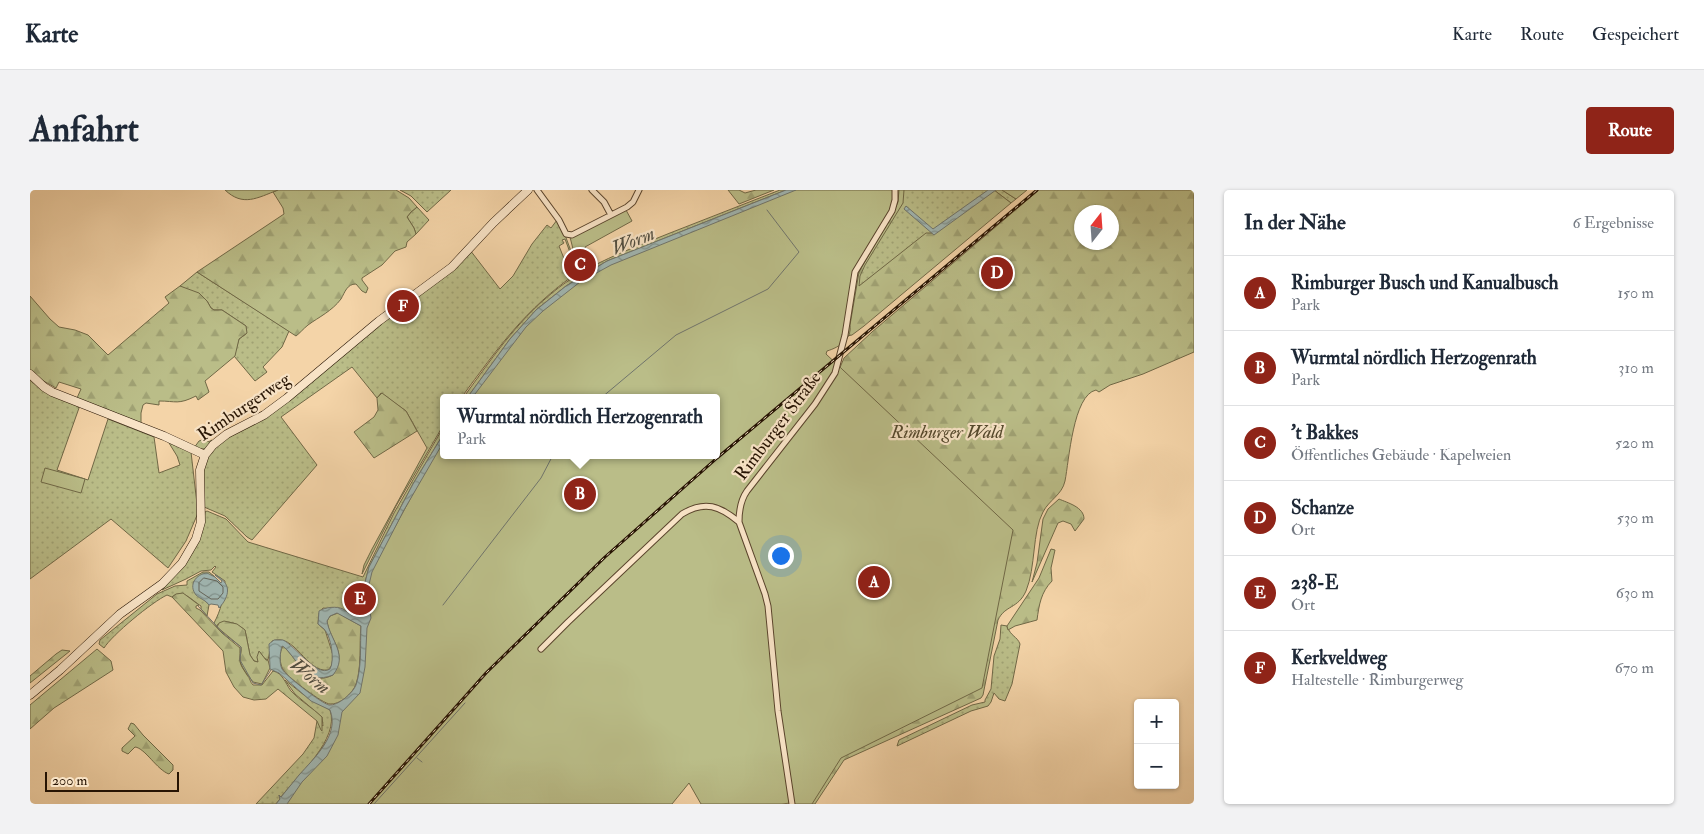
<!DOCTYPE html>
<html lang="de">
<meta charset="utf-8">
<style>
body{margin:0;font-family:"IM FELL Double Pica",serif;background:#f2f2f3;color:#1f2937}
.controls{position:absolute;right:15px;bottom:15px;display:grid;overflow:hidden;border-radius:5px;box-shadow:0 1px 4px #0004}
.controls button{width:45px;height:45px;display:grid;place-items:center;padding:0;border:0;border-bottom:1px solid #e0e1e3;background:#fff;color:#1f2937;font:25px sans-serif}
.compass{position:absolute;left:1044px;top:15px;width:45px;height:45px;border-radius:50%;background:#fff;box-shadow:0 1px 4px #0004;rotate:17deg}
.scale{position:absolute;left:15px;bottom:12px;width:134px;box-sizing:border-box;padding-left:5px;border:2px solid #271403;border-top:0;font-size:14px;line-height:18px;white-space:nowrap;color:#271403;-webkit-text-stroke:4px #f8e3c6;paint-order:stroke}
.you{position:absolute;left:750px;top:365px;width:18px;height:18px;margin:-12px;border:4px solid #fff;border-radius:50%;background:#1a73e8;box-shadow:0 0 0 8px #1a73e833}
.badge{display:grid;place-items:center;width:32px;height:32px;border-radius:50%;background:#8f2418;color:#fff;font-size:16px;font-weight:700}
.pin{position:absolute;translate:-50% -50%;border:2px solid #fff;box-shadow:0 1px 5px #0006}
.popup{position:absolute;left:410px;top:204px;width:280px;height:65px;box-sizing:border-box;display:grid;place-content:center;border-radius:5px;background:#fff;filter:drop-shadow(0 1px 4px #0005);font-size:16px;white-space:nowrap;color:#747a83}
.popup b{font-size:19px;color:#1f2937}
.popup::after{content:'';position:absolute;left:50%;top:100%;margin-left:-10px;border:10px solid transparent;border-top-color:#fff}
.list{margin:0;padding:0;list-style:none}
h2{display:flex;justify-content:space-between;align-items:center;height:65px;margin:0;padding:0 20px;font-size:21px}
h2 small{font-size:16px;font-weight:400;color:#747a83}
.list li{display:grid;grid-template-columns:32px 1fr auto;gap:15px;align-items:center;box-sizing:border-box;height:75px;padding:0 20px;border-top:1px solid #e0e1e3}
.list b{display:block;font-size:19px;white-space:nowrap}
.list p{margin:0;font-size:16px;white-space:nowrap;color:#747a83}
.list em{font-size:16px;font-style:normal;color:#747a83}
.map{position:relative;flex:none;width:1164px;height:614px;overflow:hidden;border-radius:5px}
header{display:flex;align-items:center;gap:30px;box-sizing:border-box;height:70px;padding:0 25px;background:#fff;border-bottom:1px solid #e0e1e3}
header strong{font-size:24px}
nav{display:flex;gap:28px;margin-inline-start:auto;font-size:18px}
.intro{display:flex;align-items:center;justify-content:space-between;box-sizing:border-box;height:120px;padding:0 30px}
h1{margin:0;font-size:35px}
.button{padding:12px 22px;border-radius:5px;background:#8f2418;color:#fff;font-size:18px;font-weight:700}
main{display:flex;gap:30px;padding:0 30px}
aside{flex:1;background:#fff;border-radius:5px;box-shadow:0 1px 4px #0004}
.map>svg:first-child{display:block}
</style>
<header>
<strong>Karte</strong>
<nav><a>Karte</a><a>Route</a><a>Gespeichert</a></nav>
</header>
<div class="intro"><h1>Anfahrt</h1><a class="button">Route</a></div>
<main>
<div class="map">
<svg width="1164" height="614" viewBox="0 0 1164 614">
<defs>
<pattern id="grass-dots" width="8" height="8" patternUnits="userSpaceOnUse" patternTransform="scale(1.25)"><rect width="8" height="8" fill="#babd88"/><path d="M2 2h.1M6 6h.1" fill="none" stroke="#a0a274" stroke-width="1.8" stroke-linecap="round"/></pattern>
<pattern id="forest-firs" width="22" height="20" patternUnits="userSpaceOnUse" patternTransform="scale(1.25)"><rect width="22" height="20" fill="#babd88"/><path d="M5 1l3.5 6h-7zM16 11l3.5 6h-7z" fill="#a0a274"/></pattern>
<pattern id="water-waves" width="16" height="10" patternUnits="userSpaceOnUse" patternTransform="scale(1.25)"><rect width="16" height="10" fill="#a0b6b2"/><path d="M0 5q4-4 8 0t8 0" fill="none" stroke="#82938f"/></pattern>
</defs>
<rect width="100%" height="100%" fill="#f4d4a8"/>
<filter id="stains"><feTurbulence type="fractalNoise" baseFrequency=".004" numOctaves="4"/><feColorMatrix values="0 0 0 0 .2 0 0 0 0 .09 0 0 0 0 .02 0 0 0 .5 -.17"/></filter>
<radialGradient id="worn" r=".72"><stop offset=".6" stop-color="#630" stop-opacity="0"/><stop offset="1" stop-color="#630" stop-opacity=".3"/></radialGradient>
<path fill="url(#grass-dots)" stroke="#706846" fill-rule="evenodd" d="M370,0H421L397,22L381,6Z
M750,0H756L577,71L536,96L507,119L480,149L437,208H433C460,171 486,132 522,103C557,74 598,60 640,43C677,29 713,14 750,0Z
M866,0H961L902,43L896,44L823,101Z
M964,0H972L986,9L981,13Z
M387,17L399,30L386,44L384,38L377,27L381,22Z
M527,30L535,45L548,80L547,83C495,119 468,158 431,208H414V234L366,316L332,384L334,375L342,359L397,258L376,221L351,203L347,208L322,177L251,227L287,275L222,350L217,347L195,326L174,317C172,294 169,270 188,253C195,247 207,242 216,237L440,60L470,99L483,86L502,54L517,35L521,38ZM535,49L547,81L541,86L529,56L534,53L532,50Z
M167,82L259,141L252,157L233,177L237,182L225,191L204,166L209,149L216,144V136L192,120H184L181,118L177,111L150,96Z
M0,188L47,215L49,218L27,280L58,290L78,229L124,247L129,283L150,275L147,266L139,253L161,262L168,323L156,351L138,378L81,329L0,389Z
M414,236V243L383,294L339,377L333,400L331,425C325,428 318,425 314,420L293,418L289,423L288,434L295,440L303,465L302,475L298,480C276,483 265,442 242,451L238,470L234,468L230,462L228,472L224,471L220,465L215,440C206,433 198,429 187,435V437L184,433C191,420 194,407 195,391L182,382L186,377L185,376L181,380L171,381L156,389L132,400L141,389L174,329L175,322L177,321L196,329L218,352L333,387L364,323Z
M177,248L178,252L182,250L183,252L175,259L164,258L169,251Z
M173,382H179L185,387L182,385L164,391C161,405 172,406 179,415L177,426L171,419V416C161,410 153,398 142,407L137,405C122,412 82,445 74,458L69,454L70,450L127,404L145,396L157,395V391Z
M971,435L977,436C981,447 987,446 990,454L982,494L975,511L969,509L964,503L961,512L958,516L941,521L867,556L869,550L942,515L955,512V510L961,499L964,466L970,449Z
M255,490L274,505L300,520C310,549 268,585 251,607L249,605L250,609L246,614H226L273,564L284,548L287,531L293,536L292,527L265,504Z"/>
<path fill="url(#forest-firs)" stroke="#706846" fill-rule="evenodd" d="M248,0H366L379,8L387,17L381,22L377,27L384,38L386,44L377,52L376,57L365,61L352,75L332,88V90L338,98L336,103L332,101L326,94C317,94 315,102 311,109C302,121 289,127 278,135C273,139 270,143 266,146L167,82L254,24L253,18L243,2Z
M698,0H709L715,3L726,0H744L709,14Z
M866,0H874L873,13L835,75L830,86L829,96L896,43H902L964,0L981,13L834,136L822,145L817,146L826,82Z
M972,0H997L986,9Z
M1009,0H1164V162L1113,184L1080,195L1069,202L1066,200C1043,205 1039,271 1035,291C1032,305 1019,310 1013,322C1002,342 1006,377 996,401C988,419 975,415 968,430L953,505L951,508L814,570L785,614H765L806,187L814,168L842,142ZM1052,22H1082V52H1052Z
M150,96L169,103L177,111L181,118L184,120H192L216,136L217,143L209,149L205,166L175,191L179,202L168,210L166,206C148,215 146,211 129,211V215L116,213L113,215L111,223V233L47,208L51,199L29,192L26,198L10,189L0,180V106L20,129L29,137L45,140L58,145L78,165L139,113L135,107Z
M352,203L376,221L387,241L344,268L324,242L344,227L348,220L347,208Z
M1029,309C1038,313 1054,317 1054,329L1045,341L1041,334L1033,331L1028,333L1002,392L1007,373L1013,329L1018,319Z
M1021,359L1025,360L1021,378L1022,391C1011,402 1009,415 1007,430L985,436L978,440L977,436L1009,388Z
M153,403L169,415L166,416V418L170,420L192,443L210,458C210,474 208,471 217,485C220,488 220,492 223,495H232L243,481C253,483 255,493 261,501C270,511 283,518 292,527V541L291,540L287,531L248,499L236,509L224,510L213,507L204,497L196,482L193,461L142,407L146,404Z
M308,423L331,436C329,455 332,476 326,494C323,503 310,515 300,514C293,514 259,488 254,481C249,474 249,462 253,456C269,470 277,498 303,485C318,461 300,452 297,431L300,426Z
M194,431L207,434L215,440L220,465L224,471L228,472L227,467L229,461L236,470H238L240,478L232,494L223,492C219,486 211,478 210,470C210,465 212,461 211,457L187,437L189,433Z
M67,459L81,471L83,480L24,518L0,539V515Z
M32,460L40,461L0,493V486L26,464Z
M101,533L104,534L113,545L143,575V580L139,584C127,580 115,558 105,557L98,564L92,561V558L105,546L98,539Z"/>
<path fill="#babd88" stroke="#706846" d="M195,0H248C227,8 213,17 195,0Z
M759,0H869L868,12L863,23L829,82L820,135C822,149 810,157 797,161L796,164L983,340L952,498L811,568L782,614H761L760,613L752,614H671L659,593L642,614H249L273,585L303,542L305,532L328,494L337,388L414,247V265H686V208H440L493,136L528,105L586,70Z
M596,20L602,31L555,57L557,62L545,67L540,47Z
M15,278L55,289L51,303L11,292Z"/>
<path fill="url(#water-waves)" stroke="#70756c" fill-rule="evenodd" d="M756,0H766L581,75L550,92L513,121L496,137L442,208H437L480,149L506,120L536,96L577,71Z
M958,0H966L904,45L874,19L876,16L903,39Z
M414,243V251L374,320L342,382L337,403L341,428L337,438L335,477L330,503L312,522L308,545L297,566L272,592L257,614H246L250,609L249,605L251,607C257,600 263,592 269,585C284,568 310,545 300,520L281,511L249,483L240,479C240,471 239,463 239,454L244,450H253C266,456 286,488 300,479C305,470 301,446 294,439C292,437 290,436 288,434L289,421C295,417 307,416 313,419C320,423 322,428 331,425L333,400L339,377L383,294ZM307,423L331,436C330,455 332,477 326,495C323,503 308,516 299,515C291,513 256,486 252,479C249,473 250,463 252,456L254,457C270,472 275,496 303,485C319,465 300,450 297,431L300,426Z
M177,383L185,387L191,393L192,391L185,385C202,393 200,406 189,418L188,415L181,414L179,415C176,410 170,409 166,405C158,395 166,384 177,383Z"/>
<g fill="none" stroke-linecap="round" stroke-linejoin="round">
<path stroke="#64655a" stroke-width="1" d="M174,388L187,391L193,397V403L188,409H181L169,401V393Z"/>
<path stroke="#70756c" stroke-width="1" d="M571,208L646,145L738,99L769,62L737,20
M413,415L511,288L523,265
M168,416L194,444L211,457L210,470L223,493L231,495L241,480
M387,568L392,572
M344,614L435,513"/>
<g stroke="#5a442c" stroke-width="7">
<path id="street" d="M507,0L529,30L536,44L542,45L597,17L603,12L609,0
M562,0L574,12L581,25
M511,459L538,432L652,324C675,310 690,316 709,332
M762,614L748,521L738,416L735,404L709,332C709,321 710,311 717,301L785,214L805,183L815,145L825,82L862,21L865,10V0"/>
</g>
<g stroke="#271403" stroke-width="9">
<path id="secondary" d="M0,184L14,197L22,202L134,246L175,265
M0,505L30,480L90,424L132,394L152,373L166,349L171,332L170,280L175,265L183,255L197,244L234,225L257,208L349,131L422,77L463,33L498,0"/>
</g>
<use href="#street" stroke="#f8e3c6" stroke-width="5"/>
<use href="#secondary" stroke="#f8e3c6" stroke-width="8"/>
<g stroke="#271403" stroke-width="3">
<path id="rail" d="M339,614L456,483L575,367L687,268L1007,0"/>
</g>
<use href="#rail" stroke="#f8e3c6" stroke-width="1" stroke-dasharray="4" stroke-linecap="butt"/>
</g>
<g text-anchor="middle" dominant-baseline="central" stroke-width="4.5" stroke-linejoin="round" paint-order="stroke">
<g font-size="18" fill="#271403" stroke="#f8e3c6">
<text transform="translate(214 217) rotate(-34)">Rimburgerweg</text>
<text transform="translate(748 236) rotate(-53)">Rimburger Straße</text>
</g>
<g font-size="18" font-style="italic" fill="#53472b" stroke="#f8e3c6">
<text x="917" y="242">Rimburger Wald</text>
</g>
<g font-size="19" font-style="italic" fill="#514d40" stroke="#f8e3c6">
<text transform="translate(603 51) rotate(-22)">Worm</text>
<text transform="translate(280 486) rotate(39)">Worm</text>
</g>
</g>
<rect width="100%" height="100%" filter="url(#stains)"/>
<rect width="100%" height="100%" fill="url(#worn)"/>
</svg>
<div class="controls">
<button>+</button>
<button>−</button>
</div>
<svg class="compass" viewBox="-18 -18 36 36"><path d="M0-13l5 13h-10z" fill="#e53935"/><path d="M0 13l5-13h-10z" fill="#747a83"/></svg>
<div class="scale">200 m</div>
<div class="you"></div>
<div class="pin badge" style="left:844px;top:392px">A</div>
<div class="pin badge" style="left:550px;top:304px">B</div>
<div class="popup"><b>Wurmtal nördlich Herzogenrath</b>Park</div>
<div class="pin badge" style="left:550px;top:75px">C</div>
<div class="pin badge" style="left:967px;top:83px">D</div>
<div class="pin badge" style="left:330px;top:409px">E</div>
<div class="pin badge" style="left:373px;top:116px">F</div>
</div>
<aside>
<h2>In der Nähe<small>6 Ergebnisse</small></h2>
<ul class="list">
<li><span class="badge">A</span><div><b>Rimburger Busch und Kanualbusch</b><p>Park</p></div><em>150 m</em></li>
<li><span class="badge">B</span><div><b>Wurmtal nördlich Herzogenrath</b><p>Park</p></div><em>310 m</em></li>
<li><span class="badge">C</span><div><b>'t Bakkes</b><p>Öffentliches Gebäude · Kapelweien</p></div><em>520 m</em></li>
<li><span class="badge">D</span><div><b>Schanze</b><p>Ort</p></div><em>530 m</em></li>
<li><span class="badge">E</span><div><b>238-E</b><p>Ort</p></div><em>630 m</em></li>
<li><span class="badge">F</span><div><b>Kerkveldweg</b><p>Haltestelle · Rimburgerweg</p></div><em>670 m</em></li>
</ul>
</aside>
</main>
